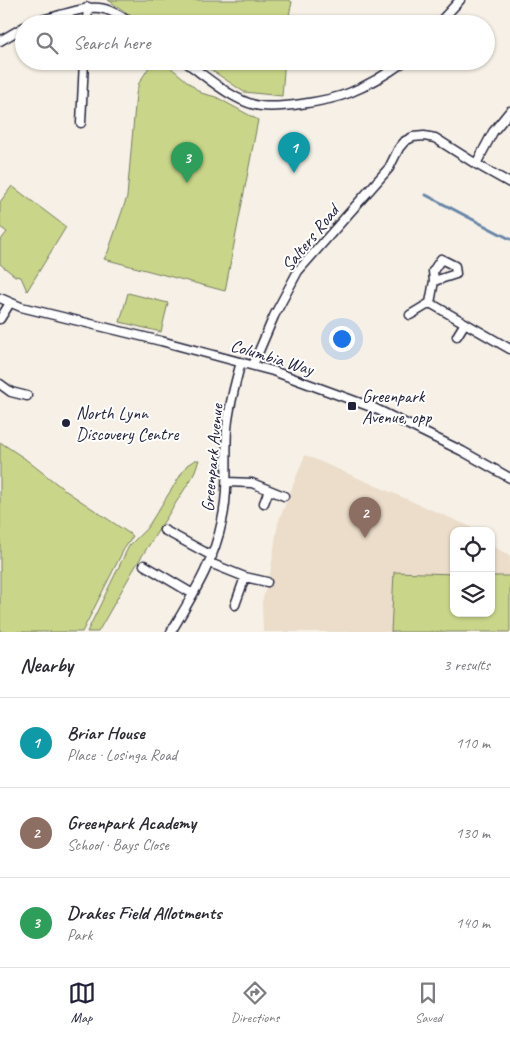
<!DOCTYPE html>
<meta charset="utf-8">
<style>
body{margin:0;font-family:Caveat,sans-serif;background:#f7f7f7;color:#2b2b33}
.controls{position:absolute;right:15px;bottom:15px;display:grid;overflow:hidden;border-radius:10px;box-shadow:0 1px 4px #0004}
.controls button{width:45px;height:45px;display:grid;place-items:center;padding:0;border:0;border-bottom:1px solid #e1e1e2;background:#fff;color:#2b2b33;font:25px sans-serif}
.you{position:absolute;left:341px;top:338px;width:18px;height:18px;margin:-12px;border:4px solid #fff;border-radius:50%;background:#1a73e8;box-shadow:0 0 0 8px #1a73e833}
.badge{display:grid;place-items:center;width:32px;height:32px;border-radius:50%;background:#22223b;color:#fff;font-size:16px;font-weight:700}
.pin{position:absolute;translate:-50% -41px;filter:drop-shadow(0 1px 2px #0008)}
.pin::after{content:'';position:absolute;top:26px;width:18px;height:15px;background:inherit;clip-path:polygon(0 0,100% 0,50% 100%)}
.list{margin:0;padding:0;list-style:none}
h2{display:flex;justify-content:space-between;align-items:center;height:65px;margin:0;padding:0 20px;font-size:21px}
h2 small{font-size:16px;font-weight:400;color:#7c7c81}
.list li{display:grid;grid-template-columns:32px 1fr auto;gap:15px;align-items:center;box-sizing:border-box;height:90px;padding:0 20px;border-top:1px solid #e1e1e2}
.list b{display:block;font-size:19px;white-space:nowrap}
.list p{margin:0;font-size:16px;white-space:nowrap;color:#7c7c81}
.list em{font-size:16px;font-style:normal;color:#7c7c81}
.icon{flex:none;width:28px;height:28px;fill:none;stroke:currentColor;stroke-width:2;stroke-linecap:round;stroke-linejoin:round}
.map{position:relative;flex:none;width:510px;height:632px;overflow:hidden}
.search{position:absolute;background:#fff;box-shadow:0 1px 4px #0004;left:15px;right:15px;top:15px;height:55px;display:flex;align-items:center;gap:12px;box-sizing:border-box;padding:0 18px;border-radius:28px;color:#7c7c81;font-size:19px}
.sheet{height:335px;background:#fff}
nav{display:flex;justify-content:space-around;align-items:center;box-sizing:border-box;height:70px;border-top:1px solid #e1e1e2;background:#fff;font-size:14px;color:#7c7c81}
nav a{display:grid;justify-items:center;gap:2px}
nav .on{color:#22223b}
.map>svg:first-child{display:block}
</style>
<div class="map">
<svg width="510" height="632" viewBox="0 0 510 632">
<rect width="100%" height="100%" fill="#f6f0e6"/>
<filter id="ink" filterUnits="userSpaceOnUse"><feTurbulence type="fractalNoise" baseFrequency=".02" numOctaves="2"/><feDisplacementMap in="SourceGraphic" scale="10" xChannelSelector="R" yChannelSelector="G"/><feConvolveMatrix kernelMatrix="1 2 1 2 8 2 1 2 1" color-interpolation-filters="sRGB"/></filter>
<g filter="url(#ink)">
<path fill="#ebddc9" d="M305,455L471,527V531H454V613H491V545L510,556V632H263L262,602L270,574L278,523Z"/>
<path fill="#c9d689" stroke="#767c62" d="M108,0H289L292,2L287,24H143Z
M153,61H163L201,93L216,97L258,120L225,291L104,259L108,252L127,197L136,94L139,83Z
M198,61H283L284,71L282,96L244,92Z
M12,186L66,227L27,291L21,277L15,276L0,264V241L7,232L0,227V202Z
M128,293L168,303L161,332L120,322Z
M0,442L24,458L66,491L133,536L124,549L82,632H0Z
M195,460H199L193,476L135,567L98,632H87L129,546L147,528L187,465Z
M394,572L454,574V613H491V576H510V632H391Z"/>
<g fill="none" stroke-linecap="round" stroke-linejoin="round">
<path stroke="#6685a8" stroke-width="3" d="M426,195L510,239"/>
<g stroke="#22223b" stroke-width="11">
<path id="street" d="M30,24C39,20 50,18 60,15C93,6 103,2 132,24
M87,24L88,7
M438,24L460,0
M0,41L24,27
M184,61C206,76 229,98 255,105C275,110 329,101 349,93C369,85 387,74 405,61
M81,123L84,61
M476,164L493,132L510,111
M441,259L455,266L456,274L434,281L433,271Z
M434,281L430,303L510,349
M0,298L21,307L161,341L273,371L374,408L462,451L510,478
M410,315L430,303
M0,319L10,303
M457,336L465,323
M253,365L274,316L298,271L389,168L399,148L405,141L413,137L424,136L435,138L476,164L510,183
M0,384L11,392L27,396
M227,482L252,483L284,496
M264,503L269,490
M164,530L212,556
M210,563L245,577L267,582
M144,565L193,594
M235,605L245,577
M171,632C192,596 214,562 222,521C229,491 225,460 227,429C229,406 235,384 241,362"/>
</g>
<use href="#street" stroke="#fff" stroke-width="8"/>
</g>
</g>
<g fill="#22223b" stroke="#fff" stroke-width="2">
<rect x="347" y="401" width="10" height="10" rx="2.5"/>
<circle cx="66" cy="423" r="5"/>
</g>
<g text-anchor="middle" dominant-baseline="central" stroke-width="4" stroke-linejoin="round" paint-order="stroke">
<g font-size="18" fill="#22223b" stroke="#fff">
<text transform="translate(310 238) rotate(-51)">Salters Road</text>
<text transform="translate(272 357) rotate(17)">Columbia Way</text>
<text transform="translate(212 458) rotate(-85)">Greenpark Avenue</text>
</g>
<g font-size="18" fill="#22223b" stroke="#fff" text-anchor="start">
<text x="362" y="396">Greenpark<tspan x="362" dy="21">Avenue, opp</tspan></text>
<text x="76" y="413">North Lynn<tspan x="76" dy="21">Discovery Centre</tspan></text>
</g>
</g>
</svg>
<div class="controls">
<button><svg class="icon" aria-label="locate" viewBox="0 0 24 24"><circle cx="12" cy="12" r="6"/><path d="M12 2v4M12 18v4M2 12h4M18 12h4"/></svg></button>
<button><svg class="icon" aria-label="layers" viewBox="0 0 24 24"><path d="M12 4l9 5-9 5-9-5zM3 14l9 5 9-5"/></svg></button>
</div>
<div class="you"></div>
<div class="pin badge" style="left:294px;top:173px;background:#0f9aa8">1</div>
<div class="pin badge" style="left:365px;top:538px;background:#8d6e63">2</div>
<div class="pin badge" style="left:187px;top:183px;background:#2e9e5b">3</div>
<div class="search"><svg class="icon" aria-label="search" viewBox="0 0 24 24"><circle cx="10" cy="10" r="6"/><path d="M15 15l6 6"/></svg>Search here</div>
</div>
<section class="sheet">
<h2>Nearby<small>3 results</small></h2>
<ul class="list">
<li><span class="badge" style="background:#0f9aa8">1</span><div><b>Briar House</b><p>Place · Losinga Road</p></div><em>110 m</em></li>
<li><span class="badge" style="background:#8d6e63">2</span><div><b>Greenpark Academy</b><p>School · Bays Close</p></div><em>130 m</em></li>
<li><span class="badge" style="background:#2e9e5b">3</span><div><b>Drakes Field Allotments</b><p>Park</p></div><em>140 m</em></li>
</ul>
</section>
<nav>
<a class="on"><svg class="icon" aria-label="map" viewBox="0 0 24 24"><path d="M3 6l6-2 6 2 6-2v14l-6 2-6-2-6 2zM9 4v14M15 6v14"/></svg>Map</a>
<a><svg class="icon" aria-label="directions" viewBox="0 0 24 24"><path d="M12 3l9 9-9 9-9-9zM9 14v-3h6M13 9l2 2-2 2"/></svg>Directions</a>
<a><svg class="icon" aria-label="saved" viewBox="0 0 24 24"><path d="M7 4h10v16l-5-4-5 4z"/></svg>Saved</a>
</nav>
